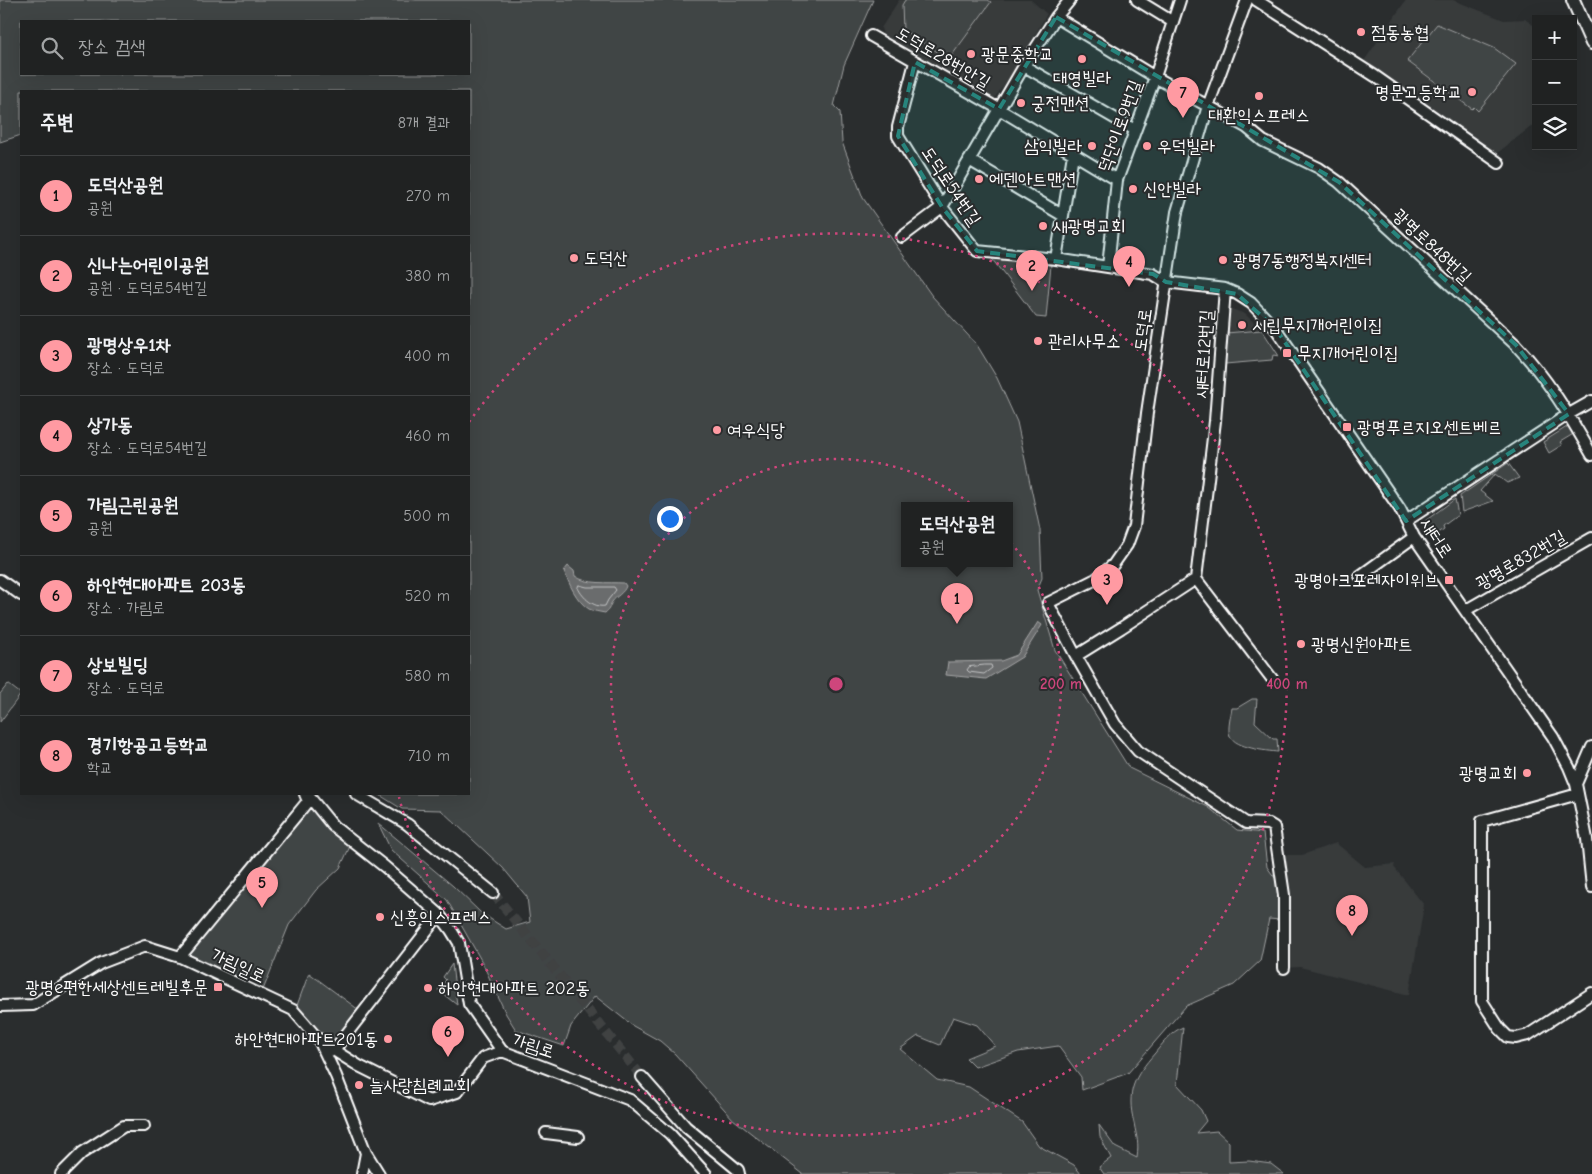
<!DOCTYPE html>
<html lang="ko">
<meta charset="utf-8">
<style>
body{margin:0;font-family:"Comic Neue","Poor Story",sans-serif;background:#282a2a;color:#f1f3f6}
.controls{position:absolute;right:15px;top:15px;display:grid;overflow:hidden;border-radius:0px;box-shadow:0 5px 20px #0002}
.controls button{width:45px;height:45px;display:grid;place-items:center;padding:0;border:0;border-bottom:1px solid #3d3f40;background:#202222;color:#f1f3f6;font:25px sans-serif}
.you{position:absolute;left:669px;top:518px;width:18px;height:18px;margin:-12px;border:4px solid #fff;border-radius:50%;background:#1a73e8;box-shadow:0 0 0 8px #1a73e833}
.badge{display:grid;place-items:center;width:32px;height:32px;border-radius:50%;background:#ff9aa2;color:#111;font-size:16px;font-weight:700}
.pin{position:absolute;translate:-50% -41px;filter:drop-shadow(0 1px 2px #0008)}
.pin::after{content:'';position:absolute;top:26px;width:18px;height:15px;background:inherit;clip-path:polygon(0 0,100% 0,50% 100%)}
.popup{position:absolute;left:901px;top:502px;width:112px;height:65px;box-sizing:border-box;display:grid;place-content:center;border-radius:0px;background:#202222;filter:drop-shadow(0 1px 4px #0005);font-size:16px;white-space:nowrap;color:#a2a4a5}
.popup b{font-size:19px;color:#f1f3f6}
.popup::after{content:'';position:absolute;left:50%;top:100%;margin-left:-10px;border:10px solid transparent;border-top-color:#202222}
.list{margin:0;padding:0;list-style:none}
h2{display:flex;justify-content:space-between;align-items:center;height:65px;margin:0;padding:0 20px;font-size:21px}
h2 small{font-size:16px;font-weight:400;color:#a2a4a5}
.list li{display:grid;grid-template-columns:32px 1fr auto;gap:15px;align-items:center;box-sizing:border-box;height:80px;padding:0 20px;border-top:1px solid #3d3f40}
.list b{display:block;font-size:19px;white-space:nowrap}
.list p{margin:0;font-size:16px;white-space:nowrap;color:#a2a4a5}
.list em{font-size:16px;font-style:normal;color:#a2a4a5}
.icon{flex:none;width:28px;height:28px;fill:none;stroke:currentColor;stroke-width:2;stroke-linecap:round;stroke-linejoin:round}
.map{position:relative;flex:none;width:1592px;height:1174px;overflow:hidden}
.search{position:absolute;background:#202222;box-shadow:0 5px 20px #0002;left:20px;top:20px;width:450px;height:55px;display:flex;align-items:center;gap:12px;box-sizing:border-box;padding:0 18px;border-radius:0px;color:#a2a4a5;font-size:19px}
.panel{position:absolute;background:#202222;box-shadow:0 5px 20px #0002;left:20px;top:90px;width:450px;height:705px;border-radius:0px}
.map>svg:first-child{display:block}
</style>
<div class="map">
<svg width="1592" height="1174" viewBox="0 0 1592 1174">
<rect width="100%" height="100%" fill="#2a2d2e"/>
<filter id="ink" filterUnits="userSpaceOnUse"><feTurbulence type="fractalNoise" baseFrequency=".02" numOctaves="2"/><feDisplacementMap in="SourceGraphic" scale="10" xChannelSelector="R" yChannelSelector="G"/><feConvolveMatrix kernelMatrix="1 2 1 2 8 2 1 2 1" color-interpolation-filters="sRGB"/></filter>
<g filter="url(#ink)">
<path fill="#373a3b" d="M899,0H1031L1047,14L1012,74L994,99L883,34L881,28Z
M1406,0H1453L1504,20L1525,19L1536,27V123L1496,154L1364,61Z
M1232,309L1245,314L1262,330L1226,333L1228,312Z
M1336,843L1365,867L1395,864L1394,867L1424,905L1409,995L1300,967L1284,968V855H1302Z"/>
<path fill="#414445" stroke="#a0a2a2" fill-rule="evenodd" d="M0,0H873L844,65L834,106L840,112L842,142L863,198L932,296L977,345L997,378L1017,422L1040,530L1042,578L1037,590L1055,650L1129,768L1208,807L1237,830L1263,833L1267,867L1278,882L1280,920L1269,919L1260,961L1234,985L1186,1006L1128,1073L1082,1090L1081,1077L1058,1046L1018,1052L975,1067L966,1058L995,1046L977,1025L953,1017L940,1045L918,1036L900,1049L937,1080L969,1087L1022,1122L1039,1146L1074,1165L1081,1174H803L733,1119L675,1054L660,1041L633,1026L595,996L571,1026L564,1046L516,1030L506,1014L482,962L447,900L391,850L378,823L453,886L481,913L506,929L530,922L527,897L503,868L441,810L402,809L378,794H469V91H21V135L0,142ZM21,21H469V74H21ZM904,505H1010V563H904Z
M905,0H988L991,2L950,58H947L903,30L902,5Z
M1437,24L1494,48L1516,64L1478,111L1474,107L1472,109L1407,61Z
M989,255L1051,265L1046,318L1036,317Z
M1262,330L1279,356L1273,355L1272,360L1225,364L1226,333Z
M1570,425L1575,433L1560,442L1562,445L1549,453L1543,442Z
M1508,463L1519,478L1507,483L1495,474L1480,491L1493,501L1462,512L1460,496Z
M1455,499L1458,515L1443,526L1444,529L1433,537L1425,524V521Z
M8,684L21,694L0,722V694Z
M1252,699H1257L1255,722L1273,739H1277L1278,752C1266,751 1236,748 1230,736C1227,729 1231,715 1232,708H1237Z
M308,801L352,842L340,868L316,890L289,925L261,995L180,957Z
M452,964L457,1005L438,990L446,980L443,977Z
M309,973L363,1013L336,1047L296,1008Z
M1183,1027L1177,1084L1201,1110L1206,1121L1196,1133L1217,1131L1229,1142V1162L1249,1161L1271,1164L1284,1174H1104L1099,1167L1111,1158L1100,1137L1099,1125L1115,1147L1137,1158C1139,1142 1137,1139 1134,1123C1126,1091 1134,1077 1155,1053C1164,1042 1171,1032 1183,1027Z"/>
<path fill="#6a6c6d" stroke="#a6a7a7" d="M568,566L574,571L575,576C587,585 608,582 624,583L626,586C624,593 616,596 612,602C609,607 610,609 605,613C600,612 593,611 589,609C576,601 569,583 564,571Z
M1038,622L1042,625L1022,657L986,679L946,675L948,662L1001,661L1017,655Z"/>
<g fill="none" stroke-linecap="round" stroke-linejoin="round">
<path stroke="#c3c4c5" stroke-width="1" d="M579,585L587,587H614L616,590L608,600L605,606C594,608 583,598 578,588Z
M985,665H991L992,668L984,674L969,672L967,670L969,667Z"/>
<path stroke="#3f4243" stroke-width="10" stroke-dasharray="10 5" stroke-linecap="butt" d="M493,893L642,1077"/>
<g stroke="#fff" stroke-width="14">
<path id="minor" d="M1137,0L1173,22
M1256,0L1375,76L1499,163
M1056,17L1155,77L1246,127L1263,141L1319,168L1339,182L1516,345C1548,379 1569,415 1592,455
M871,36L999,109L1117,180
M915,62L898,127V136L942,207L977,251L1056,259L1153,274L1166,282L1225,289L1237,294L1251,303L1276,329L1400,509L1414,537L1553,737L1569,767L1576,784L1587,839L1592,887
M1024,66L1135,130
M969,160L1062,215
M902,237L942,207L1024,66L1056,17L1070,0
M1056,259L1073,154
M1108,267L1117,180L1155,77L1180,0
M1225,289L1215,421L1196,579L1121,628L1076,656L1048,603L1096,579L1113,565L1127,545L1134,526L1147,413L1177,212L1208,106L1247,0
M1406,521L1569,414L1592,401
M1360,576L1414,537
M1196,579L1273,680
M0,580L21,595
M1466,610L1592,538
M1076,656L1115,724L1138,751L1246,823L1269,824L1274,827L1284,895V968
M1576,784L1592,747
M307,794L333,826L385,867L438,913L451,930L459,943L469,1004L502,1051
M356,794L407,824L493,893
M1578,794L1482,821V1001L1500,1029L1508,1037L1516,1038L1528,1035L1592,993
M180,957L308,801L305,794
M0,1006L33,1005L101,963L145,946L180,957L293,1010L319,1040L336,1076L366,1153L362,1174
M319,1041L359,1066L429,1101L457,1092L483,1058L502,1051L630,1100L670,1134L706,1174
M334,1050L439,915
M642,1077L686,1127L738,1170L739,1174
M546,1133L578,1137
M366,1153L379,1174
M61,1174L82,1153L124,1126H144"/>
</g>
<g stroke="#fff" stroke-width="16">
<path id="major" d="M1573,0L1592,43"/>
</g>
<use href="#minor" stroke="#2a2d2e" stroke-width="10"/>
<use href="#major" stroke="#2a2d2e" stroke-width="12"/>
</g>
</g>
<path fill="#27847c" fill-opacity="0.2" stroke="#27847c" stroke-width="4" stroke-dasharray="10 6" stroke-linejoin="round" d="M1056,17L1339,182L1516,345L1569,414L1406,521L1276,329L1237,294L1166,282L1153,274L977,251L942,207L898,136L915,62L999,109Z"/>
<g fill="none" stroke="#ce467c" stroke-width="2.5" stroke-dasharray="2.5 5">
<circle cx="836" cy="684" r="225"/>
<path d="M469 422A451 451 0 1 1 399 797"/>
</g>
<g fill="#ff9aa2" stroke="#2a2d2e" stroke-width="2">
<circle cx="1361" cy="32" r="5"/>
<circle cx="971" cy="54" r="5"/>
<circle cx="1082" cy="59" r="5"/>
<circle cx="1472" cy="92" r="5"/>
<circle cx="1259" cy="96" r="5"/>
<circle cx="1021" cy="103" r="5"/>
<circle cx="1092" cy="146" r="5"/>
<circle cx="1147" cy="146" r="5"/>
<circle cx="979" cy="179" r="5"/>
<circle cx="1133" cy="189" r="5"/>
<circle cx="1043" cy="226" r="5"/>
<circle cx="574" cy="258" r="5"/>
<circle cx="1223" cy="260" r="5"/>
<circle cx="1242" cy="325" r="5"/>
<circle cx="1038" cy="341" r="5"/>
<rect x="1282" y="348" width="10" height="10" rx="2.5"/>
<rect x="1342" y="422" width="10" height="10" rx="2.5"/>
<circle cx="717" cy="430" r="5"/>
<rect x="1444" y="575" width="10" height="10" rx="2.5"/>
<circle cx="1301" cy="644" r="5"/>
<circle cx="1527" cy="773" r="5"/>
<circle cx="380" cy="917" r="5"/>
<rect x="213" y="982" width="10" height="10" rx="2.5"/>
<circle cx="428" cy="988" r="5"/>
<circle cx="388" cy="1039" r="5"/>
<circle cx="359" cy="1085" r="5"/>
</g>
<g text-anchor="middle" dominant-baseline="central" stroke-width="4" stroke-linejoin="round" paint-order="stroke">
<g font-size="18" fill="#fff" stroke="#2a2d2e" text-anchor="start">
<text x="1371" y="32">점동농협</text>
<text x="981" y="54">광문중학교</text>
<text x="1082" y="78" text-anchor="middle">대영빌라</text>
<text x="1462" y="92" text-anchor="end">명문고등학교</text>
<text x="1031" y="103">궁전맨션</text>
<text x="1259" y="115" text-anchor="middle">대환익스프레스</text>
<text x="1082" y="146" text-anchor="end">삼익빌라</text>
<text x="1157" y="146">우덕빌라</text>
<text x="989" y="179">에덴아트맨션</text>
<text x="1143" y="189">신안빌라</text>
<text x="1053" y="226">새광명교회</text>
<text x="584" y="258">도덕산</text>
<text x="1233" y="260">광명7동행정복지센터</text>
<text x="1252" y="325">시립무지개어린이집</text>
<text x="1048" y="341">관리사무소</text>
<text x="1297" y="353">무지개어린이집</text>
<text x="1357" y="427">광명푸르지오센트베르</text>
<text x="727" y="430">여우식당</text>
<text x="1439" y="580" text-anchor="end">광명아크포레자이위브</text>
<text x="1311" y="644">광명신원아파트</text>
<text x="1517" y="773" text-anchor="end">광명교회</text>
<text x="390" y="917">신흥익스프레스</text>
<text x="208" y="987" text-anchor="end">광명e편한세상센트레빌후문</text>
<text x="438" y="988">하안현대아파트 202동</text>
<text x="378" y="1039" text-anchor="end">하안현대아파트201동</text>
<text x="369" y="1085">늘사랑침례교회</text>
</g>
<g font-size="18" fill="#fff" stroke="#2a2d2e">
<text transform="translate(943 58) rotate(30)">도덕로28번안길</text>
<text transform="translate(1120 126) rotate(-70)">덕단이로9번길</text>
<text transform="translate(951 186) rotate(56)">도덕로54번길</text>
<text transform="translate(1432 246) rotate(43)">광명로848번길</text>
<text transform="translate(1143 330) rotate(-82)">도덕로</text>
<text transform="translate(1204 354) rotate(-86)">새터로12번길</text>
<text transform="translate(1436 538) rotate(57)">새터로</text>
<text transform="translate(1521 560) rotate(-30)">광명로832번길</text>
<text transform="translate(238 966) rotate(25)">가림일로</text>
<text transform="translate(533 1046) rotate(18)">가림로</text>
</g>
</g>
<circle cx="836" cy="684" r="8" fill="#ce467c" stroke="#2a2d2e" stroke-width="2.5"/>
<g font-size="15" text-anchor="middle" font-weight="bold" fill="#ce467c" stroke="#2a2d2e" stroke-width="4" stroke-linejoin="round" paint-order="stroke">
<text x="1061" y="689">200 m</text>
<text x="1287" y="689">400 m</text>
</g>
</svg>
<div class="controls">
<button>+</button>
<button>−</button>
<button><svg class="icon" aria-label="layers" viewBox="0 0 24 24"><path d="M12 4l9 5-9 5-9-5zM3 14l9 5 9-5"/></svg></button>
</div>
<div class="you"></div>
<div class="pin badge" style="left:957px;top:624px">1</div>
<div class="popup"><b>도덕산공원</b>공원</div>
<div class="pin badge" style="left:1032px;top:291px">2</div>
<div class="pin badge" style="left:1107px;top:605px">3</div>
<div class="pin badge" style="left:1129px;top:287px">4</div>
<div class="pin badge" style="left:262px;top:908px">5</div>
<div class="pin badge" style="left:448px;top:1057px">6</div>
<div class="pin badge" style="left:1183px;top:118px">7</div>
<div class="pin badge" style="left:1352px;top:936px">8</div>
<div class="search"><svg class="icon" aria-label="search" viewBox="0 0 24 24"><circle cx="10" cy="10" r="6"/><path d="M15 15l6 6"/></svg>장소 검색</div>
<section class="panel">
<h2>주변<small>8개 결과</small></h2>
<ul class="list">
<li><span class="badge">1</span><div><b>도덕산공원</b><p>공원</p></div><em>270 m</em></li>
<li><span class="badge">2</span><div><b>신나는어린이공원</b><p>공원 · 도덕로54번길</p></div><em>380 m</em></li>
<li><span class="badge">3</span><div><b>광명상우1차</b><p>장소 · 도덕로</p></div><em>400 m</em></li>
<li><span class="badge">4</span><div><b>상가동</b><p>장소 · 도덕로54번길</p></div><em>460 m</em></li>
<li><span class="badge">5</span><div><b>가림근린공원</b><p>공원</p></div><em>500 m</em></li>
<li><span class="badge">6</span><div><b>하안현대아파트 203동</b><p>장소 · 가림로</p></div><em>520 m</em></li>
<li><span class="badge">7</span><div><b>상보빌딩</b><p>장소 · 도덕로</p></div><em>580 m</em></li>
<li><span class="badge">8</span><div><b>경기항공고등학교</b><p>학교</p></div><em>710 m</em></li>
</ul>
</section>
</div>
